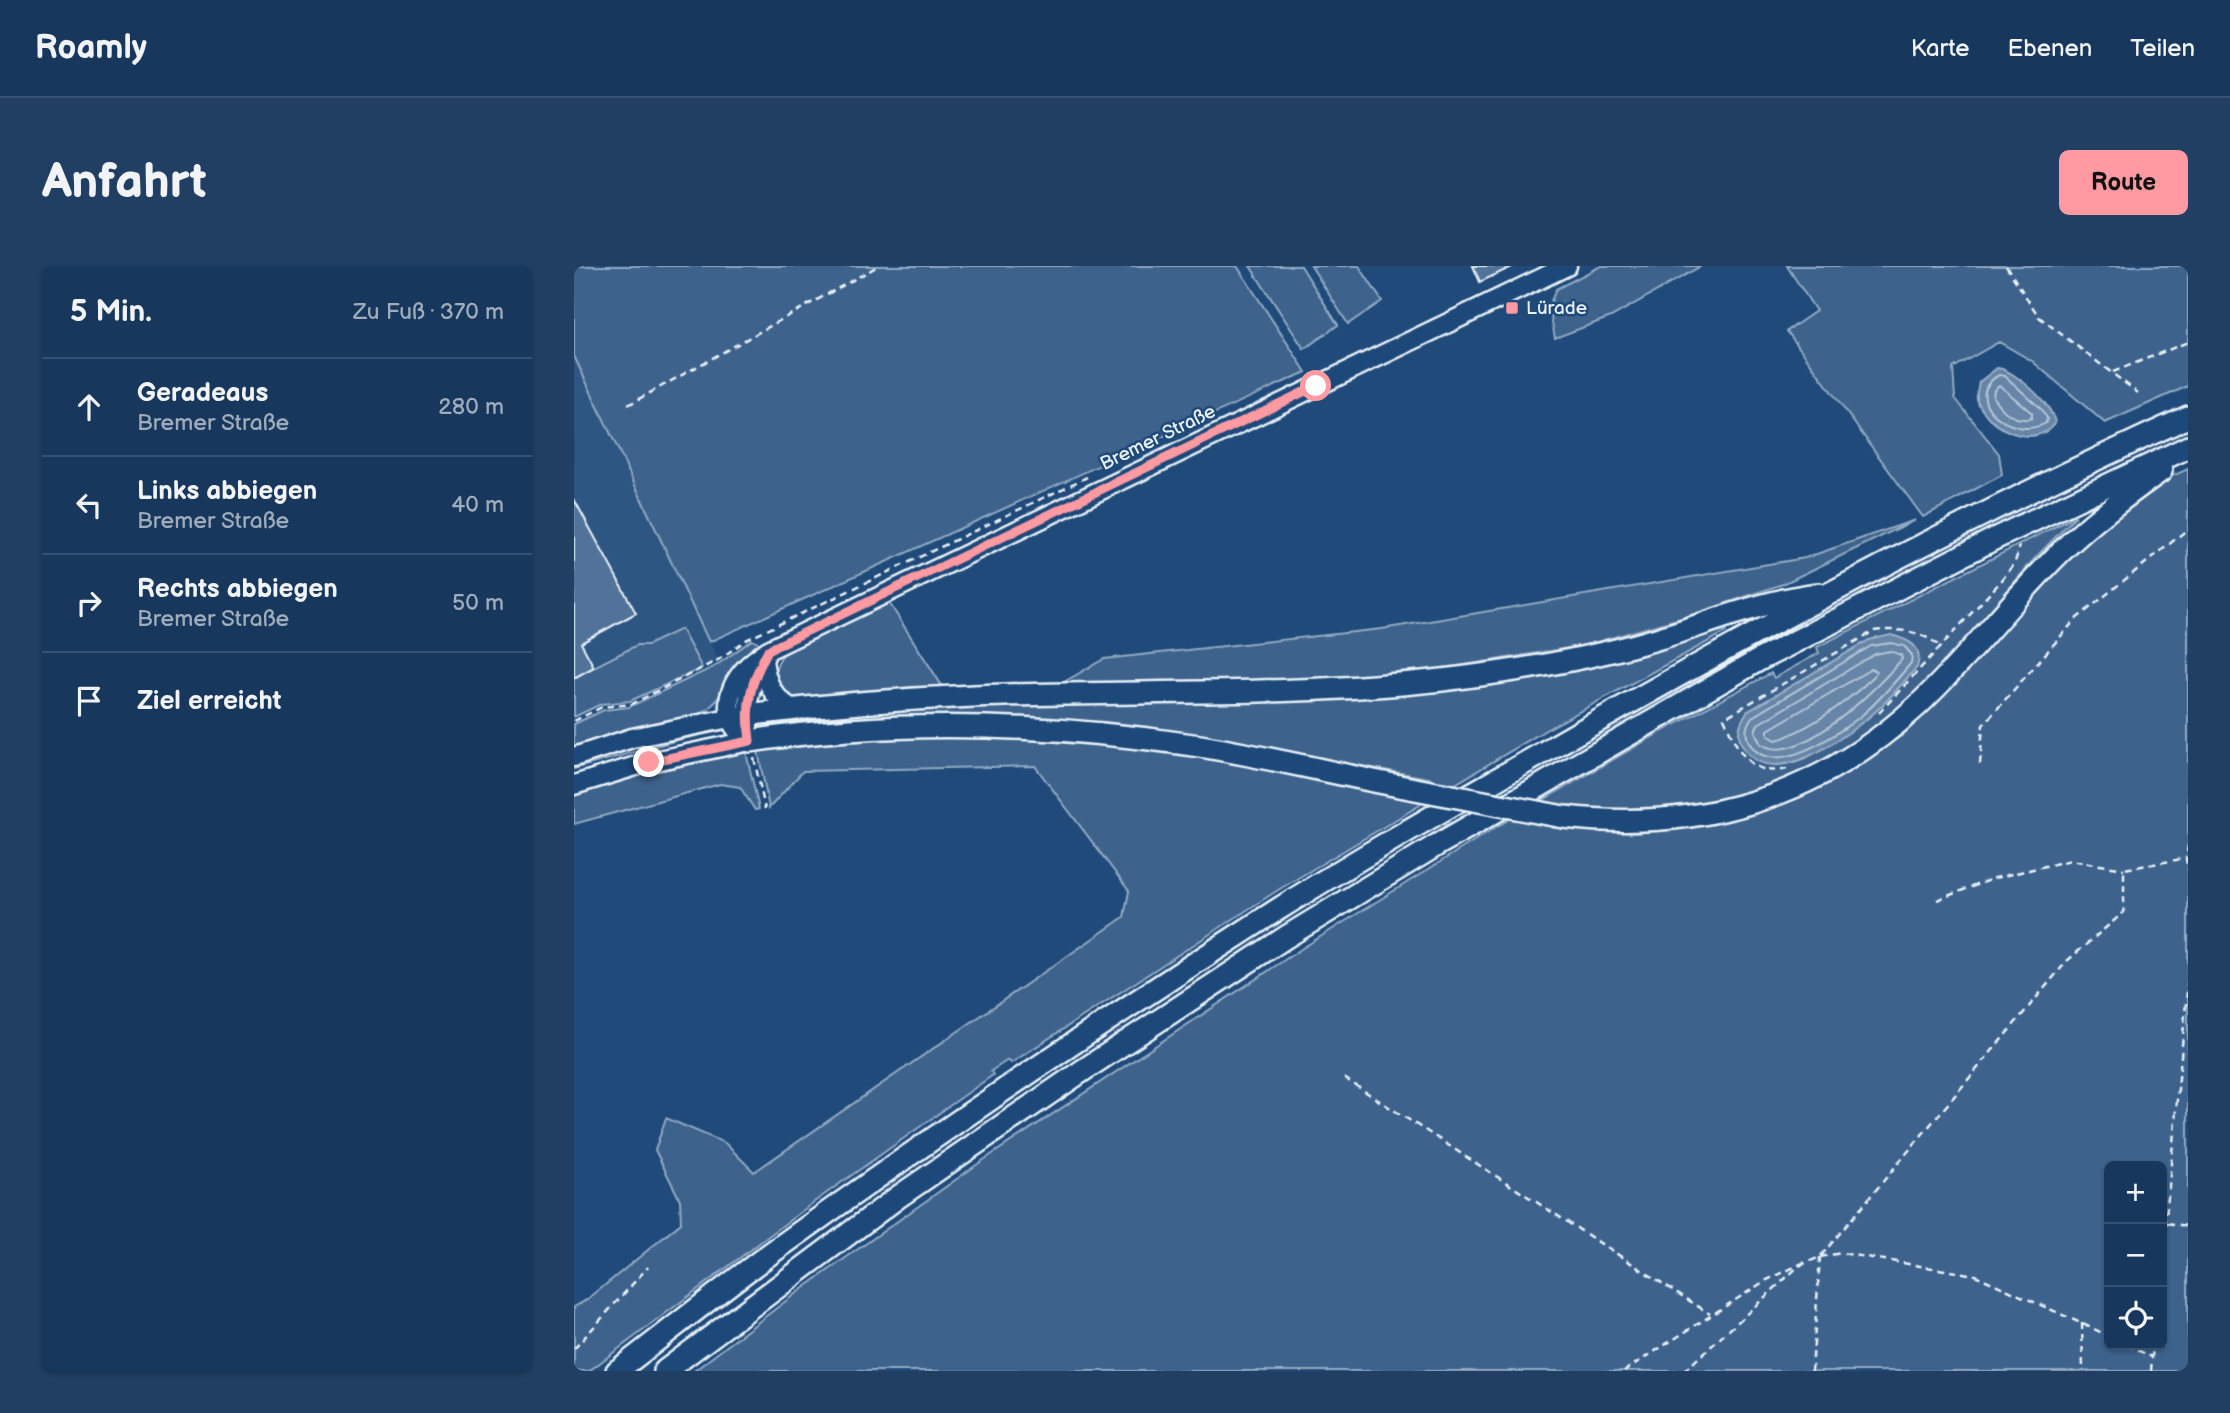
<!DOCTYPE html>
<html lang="de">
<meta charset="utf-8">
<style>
body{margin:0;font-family:"Balsamiq Sans",sans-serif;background:#203f62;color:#f1f3f6}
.controls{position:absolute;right:21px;bottom:21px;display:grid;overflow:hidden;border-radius:10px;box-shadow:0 2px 5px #0004}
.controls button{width:63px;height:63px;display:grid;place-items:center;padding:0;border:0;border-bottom:2px solid #365272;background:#17385c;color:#f1f3f6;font:35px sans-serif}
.stop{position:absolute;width:21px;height:21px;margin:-16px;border:5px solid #ff9aa2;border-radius:50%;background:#fff}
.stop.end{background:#ff9aa2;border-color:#fff;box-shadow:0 2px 7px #0008}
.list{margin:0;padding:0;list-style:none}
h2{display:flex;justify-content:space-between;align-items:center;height:91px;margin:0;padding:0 28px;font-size:30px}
h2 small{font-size:23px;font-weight:400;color:#9eacbb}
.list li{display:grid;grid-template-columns:46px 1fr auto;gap:21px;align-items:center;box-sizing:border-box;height:98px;padding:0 28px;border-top:2px solid #365272}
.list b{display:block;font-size:26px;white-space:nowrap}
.list p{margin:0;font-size:23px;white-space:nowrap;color:#9eacbb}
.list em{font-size:23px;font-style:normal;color:#9eacbb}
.icon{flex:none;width:38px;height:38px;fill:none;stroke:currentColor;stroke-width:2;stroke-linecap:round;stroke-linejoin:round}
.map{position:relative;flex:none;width:1614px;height:1105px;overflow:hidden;border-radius:10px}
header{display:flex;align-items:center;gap:42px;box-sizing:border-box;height:98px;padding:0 35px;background:#17385c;border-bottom:2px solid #365272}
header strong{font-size:33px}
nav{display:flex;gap:38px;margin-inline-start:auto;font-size:24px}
.intro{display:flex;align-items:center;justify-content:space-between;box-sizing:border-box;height:168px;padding:0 42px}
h1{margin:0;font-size:49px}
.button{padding:18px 32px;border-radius:10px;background:#ff9aa2;color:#111;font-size:24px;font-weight:700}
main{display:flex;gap:42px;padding:0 42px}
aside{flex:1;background:#17385c;border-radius:10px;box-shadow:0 2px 5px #0004}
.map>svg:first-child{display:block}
</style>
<header>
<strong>Roamly</strong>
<nav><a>Karte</a><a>Ebenen</a><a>Teilen</a></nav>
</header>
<div class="intro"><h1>Anfahrt</h1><a class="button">Route</a></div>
<main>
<aside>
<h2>5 Min.<small>Zu Fuß · 370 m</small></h2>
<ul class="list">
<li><svg class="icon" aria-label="ahead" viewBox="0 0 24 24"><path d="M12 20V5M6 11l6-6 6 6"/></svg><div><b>Geradeaus</b><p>Bremer Straße</p></div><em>280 m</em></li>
<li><svg class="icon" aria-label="left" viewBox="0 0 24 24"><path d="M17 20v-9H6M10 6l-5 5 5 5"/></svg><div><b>Links abbiegen</b><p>Bremer Straße</p></div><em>40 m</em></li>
<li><svg class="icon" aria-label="right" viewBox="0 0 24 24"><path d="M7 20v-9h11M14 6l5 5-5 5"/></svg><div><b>Rechts abbiegen</b><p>Bremer Straße</p></div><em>50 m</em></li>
<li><svg class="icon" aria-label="arrive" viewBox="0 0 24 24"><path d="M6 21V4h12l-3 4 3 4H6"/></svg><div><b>Ziel erreicht</b></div></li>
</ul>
</aside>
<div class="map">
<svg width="1614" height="1105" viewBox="0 0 1614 1105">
<rect width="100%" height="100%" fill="#1f4a7a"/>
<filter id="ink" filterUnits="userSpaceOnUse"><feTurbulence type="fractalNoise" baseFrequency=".0143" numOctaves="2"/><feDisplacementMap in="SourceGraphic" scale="14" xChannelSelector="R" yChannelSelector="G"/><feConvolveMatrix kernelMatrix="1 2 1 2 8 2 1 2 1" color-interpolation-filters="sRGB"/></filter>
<g filter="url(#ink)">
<path fill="#2e5683" d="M0,90L144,394L56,435L27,438L0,451Z"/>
<path fill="#3c628c" stroke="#92aac2" stroke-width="2" fill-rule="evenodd" d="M0,0H663L732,106L135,376L0,90Z
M676,0H727L764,59L730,83Z
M737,0H785L808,35L774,58Z
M1027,0H1127L1037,51L981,72L975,40L982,23Z
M1213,0H1614V120L1531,157L1458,95L1425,76L1379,102L1381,132L1425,188L1428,209L1349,251L1213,65L1242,45Z
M1614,203V1105H120L221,1028L408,895L730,681L922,561L1087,466L1197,407L1200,412L1245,387L1243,381L1502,250L1461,292L1370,400L1333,437L1260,491L1221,511L1170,529L1114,542L1019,546L995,539L979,562L1060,567L1115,561L1171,548L1267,509L1329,469L1384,413L1439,343L1473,305L1589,214ZM1303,371L1343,401L1292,454L1237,489L1217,497L1176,490L1166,475L1173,446ZM1535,900H1588V1079H1535Z
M1341,254L1209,318L1117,349L1012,379L823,410L483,420L530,393L808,363L1231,292Z
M314,335L370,423L228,434C218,432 206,428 202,417C199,409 203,397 207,391C220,373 291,346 314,335Z
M1151,360L1152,366L975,462L704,624L437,797L434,794L417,805L419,809L240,936L15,1105H0V1041L14,1033L107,957L106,934L81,884L92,852L151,877L180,906L550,651L555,625L461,500L229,505L195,542L184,485C269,476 354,468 439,472C573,477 699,504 829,531L855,512L650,475L195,466L184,459L187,456L208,453L403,439L756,431Z
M107,363L128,402L56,435L27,438L0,451V411L63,379H74Z
M178,374L185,377C178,383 170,389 165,396C153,411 150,429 135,442C119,456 26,476 0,483V458L30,444L55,441L140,401Z
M154,461L155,463L104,474L0,503V500L73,478Z
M172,486L185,543L181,544L166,521L146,518L0,558V530L43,514Z"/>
<path fill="#6685a7" stroke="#9ab0c7" stroke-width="2" d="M1423,102C1440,103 1479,139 1481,157C1463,180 1432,169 1414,151C1410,146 1404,140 1403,133C1402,128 1404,121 1405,116Z
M1317,369C1335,374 1350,380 1343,401C1326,420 1310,440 1290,455C1262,477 1196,525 1169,481C1162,468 1165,458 1173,446L1295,374Z"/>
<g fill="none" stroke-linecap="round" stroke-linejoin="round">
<path stroke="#b4c6d8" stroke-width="2" d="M1425,109L1431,110L1466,142L1473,152L1472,157C1437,177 1385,131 1425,109Z
M1425,119L1458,147V152C1441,157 1428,145 1419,131L1420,124Z
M1317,377L1330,380L1338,389L1337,397C1322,415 1306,434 1288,449C1264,468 1196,516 1175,476C1170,467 1172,459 1178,451L1297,380Z
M1316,385L1327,389L1328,393C1305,420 1222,505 1186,477L1181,465L1184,458L1301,388Z
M1297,403L1302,405L1300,410C1272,437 1244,457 1209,472L1202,474L1194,470V464Z"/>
</g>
<path fill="#517399" stroke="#e8f1f8" stroke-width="2" d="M899,0H940L906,16Z
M0,233L62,347L7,377L20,401L0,412Z"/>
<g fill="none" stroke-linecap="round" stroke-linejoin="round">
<g stroke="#e8f1f8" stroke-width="23">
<path id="major" d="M189,394C192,416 198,432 219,443
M174,460C170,435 179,412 191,390
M176,475C146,458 151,424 172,402C178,395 187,390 194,384L993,0
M0,491L58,472L165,450
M0,519L75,496L176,475"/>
</g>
<g stroke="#e8f1f8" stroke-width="26">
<path id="highway" d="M172,449C248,439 324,433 400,430C556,424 713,431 868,414C937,406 1005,395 1072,376C1129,360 1185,335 1245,328
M176,475C325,452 478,458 626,480C693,491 759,507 825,520
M990,551C1125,566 1242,533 1343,440C1388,398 1426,349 1469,304C1504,266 1544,235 1587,205
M43,1105C94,1066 145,1025 197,987C362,868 531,754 703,644C799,583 899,527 998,470C1198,355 1403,246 1614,151
M91,1105L324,931L508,805L712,671L863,579L1185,394L1420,273L1614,181"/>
</g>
<path stroke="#e8f1f8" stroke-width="2.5" stroke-dasharray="7 5" stroke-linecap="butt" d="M1432,0L1465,51L1564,127
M1539,106L1614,76
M54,139L304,0
M1305,447L1428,314L1441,296L1446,280
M0,455L28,441L58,438L144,394L172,374L513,211
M180,492L191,543
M1406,498L1409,459L1502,353L1614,263
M1213,503C1174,512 1163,482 1150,452L1300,365C1324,362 1347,365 1366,380
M1614,579L1612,594L1614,604
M1363,634L1421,612L1497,594L1550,603
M770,812L1136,1048
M1593,957L1614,960
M1246,991L1268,987L1401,1009L1535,1070
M1588,995L1614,715
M1508,1057L1509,1105
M1553,1079L1578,1091
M0,1083L74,1001
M1050,1105L1191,1015L1233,995
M1110,1105L1225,1000L1246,991L1493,695L1550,646V603L1614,592
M1238,1105L1246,991
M1577,1105L1579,1079"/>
<use href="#major" stroke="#1f4a7a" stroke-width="18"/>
<use href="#highway" stroke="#1f4a7a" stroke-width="21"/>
<g stroke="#e8f1f8" stroke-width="26" stroke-linecap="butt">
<path id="highway-bridge" d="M825,520L990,551"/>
</g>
<use href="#highway-bridge" stroke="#1f4a7a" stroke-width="21"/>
</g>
</g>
<g fill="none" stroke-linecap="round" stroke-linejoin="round" filter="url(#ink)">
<path stroke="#ff9aa2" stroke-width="9" d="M75,496L176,475C171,438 176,417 194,384L742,120"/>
</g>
<rect fill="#ff9aa2" stroke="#1f4a7a" stroke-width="2.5" x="931" y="35" width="14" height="14" rx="3.5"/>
<g text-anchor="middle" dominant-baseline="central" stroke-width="5" stroke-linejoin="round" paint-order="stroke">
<g font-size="19" fill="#e8f1f8" stroke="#1f4a7a" text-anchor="start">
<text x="952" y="42">Lürade</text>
</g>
<g font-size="19" fill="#e8f1f8" stroke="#1f4a7a">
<text transform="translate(584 172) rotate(-26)">Bremer Straße</text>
</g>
</g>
</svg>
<div class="controls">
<button>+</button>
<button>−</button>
<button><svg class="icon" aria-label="locate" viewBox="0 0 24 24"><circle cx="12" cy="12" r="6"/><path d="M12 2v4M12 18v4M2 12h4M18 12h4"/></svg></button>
</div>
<div class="stop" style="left:742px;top:120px"></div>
<div class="stop end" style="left:75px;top:496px"></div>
</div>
</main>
